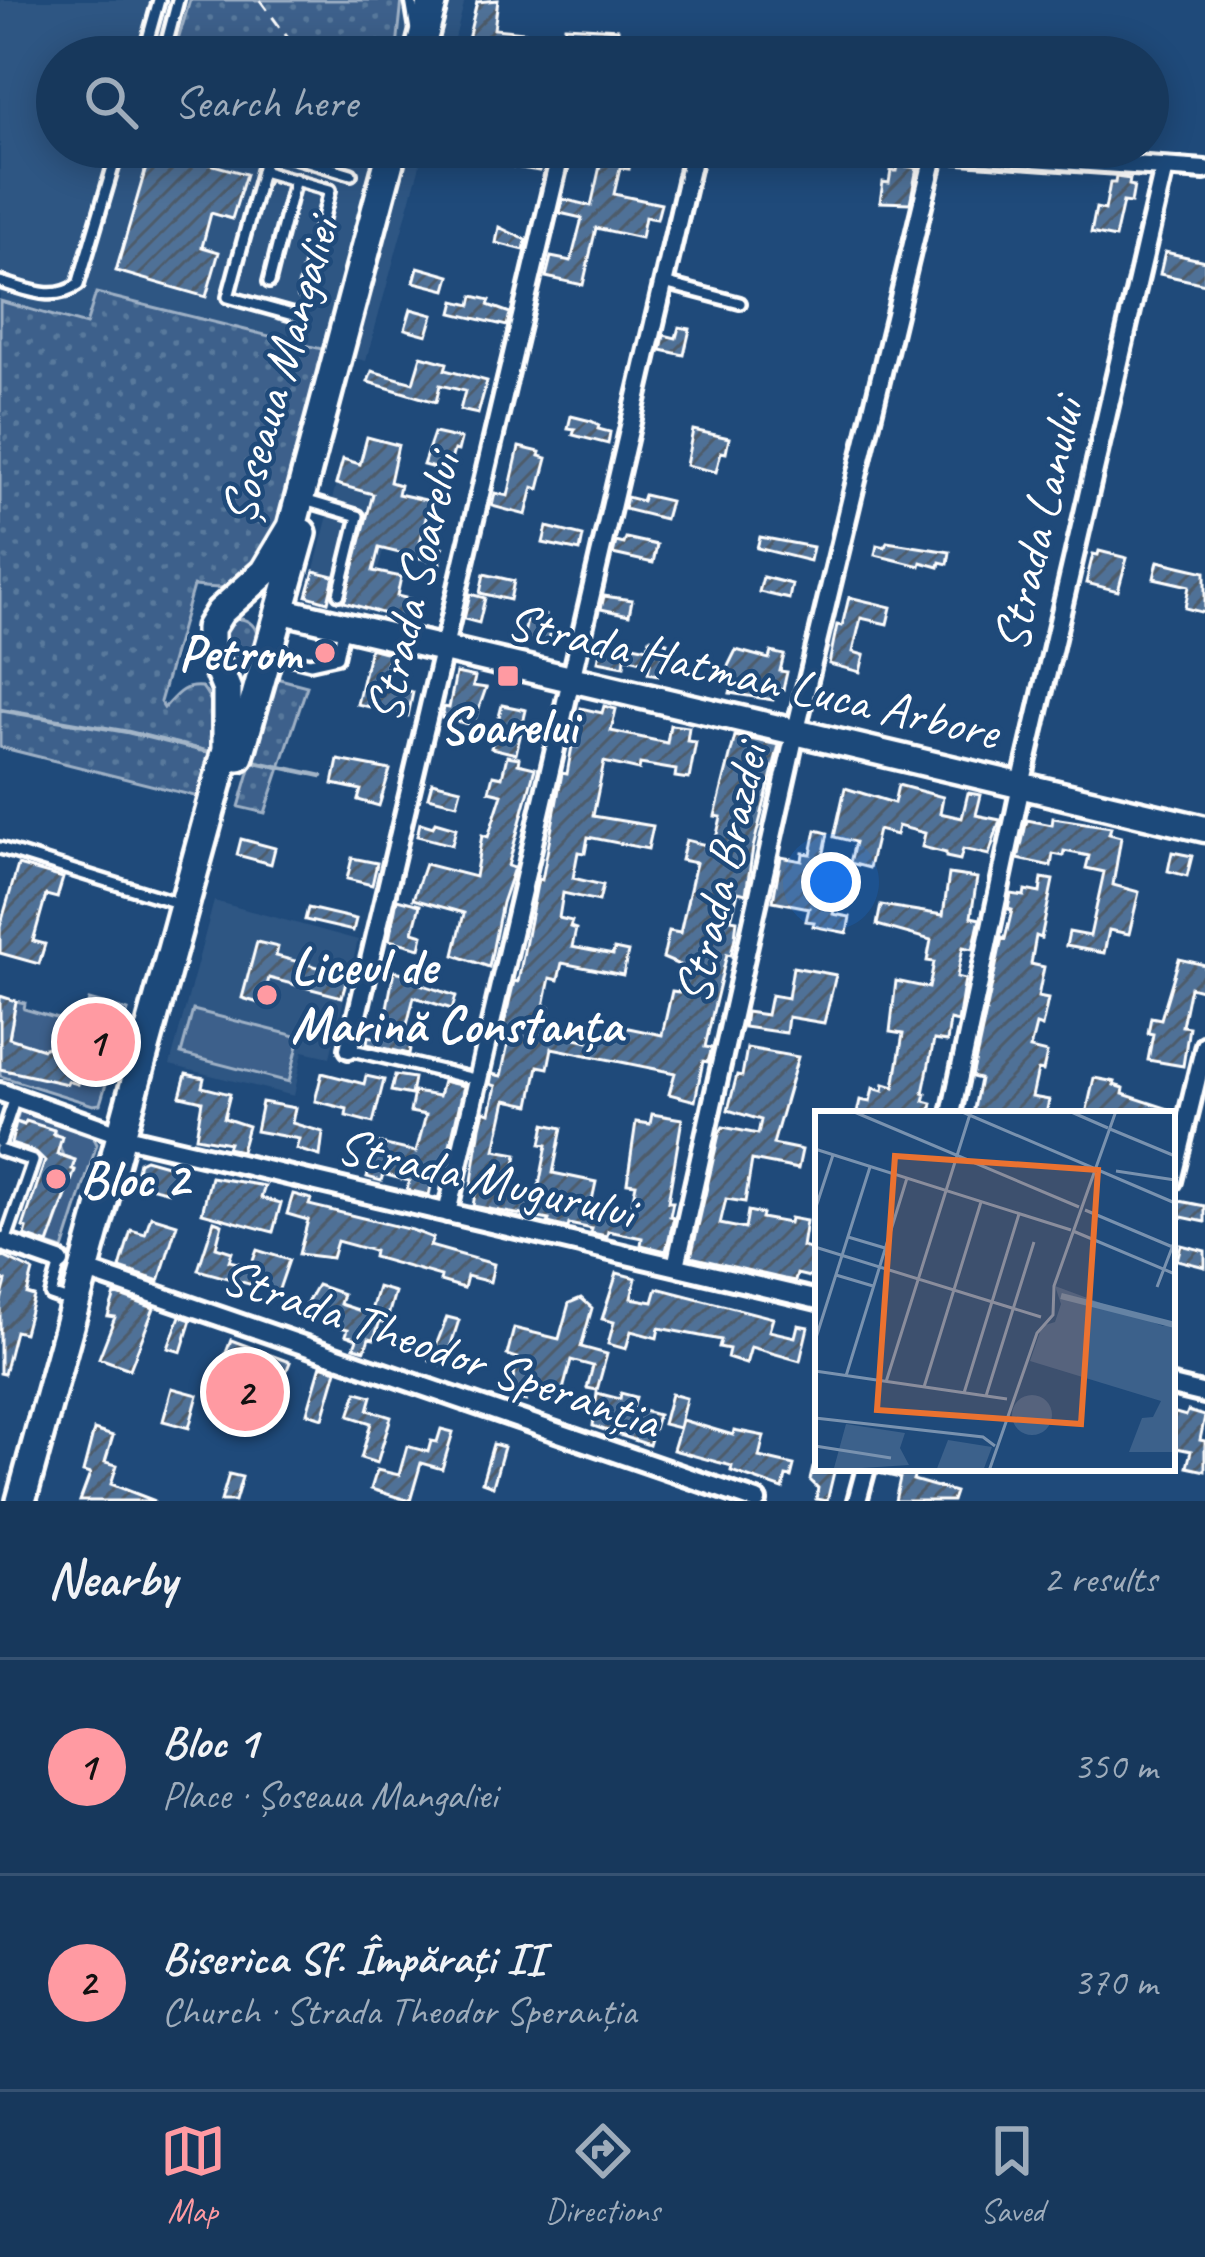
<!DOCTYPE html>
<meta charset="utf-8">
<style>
body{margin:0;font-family:Caveat,sans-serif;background:#244365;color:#f1f3f6}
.you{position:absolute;left:831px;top:882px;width:42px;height:42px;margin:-30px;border:9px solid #fff;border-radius:50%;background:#1a73e8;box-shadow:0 0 0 18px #1a73e833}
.badge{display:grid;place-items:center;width:78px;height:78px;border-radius:50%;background:#ff9aa2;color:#111;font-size:39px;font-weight:700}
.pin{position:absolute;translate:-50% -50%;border:6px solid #fff;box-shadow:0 3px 12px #0006}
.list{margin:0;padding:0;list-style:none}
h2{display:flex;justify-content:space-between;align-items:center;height:156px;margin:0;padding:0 48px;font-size:51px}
h2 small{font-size:39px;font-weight:400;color:#9eacbb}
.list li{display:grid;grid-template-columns:78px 1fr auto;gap:36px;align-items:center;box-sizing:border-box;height:216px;padding:0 48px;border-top:3px solid #365272}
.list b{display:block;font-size:45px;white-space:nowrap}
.list p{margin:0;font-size:39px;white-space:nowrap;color:#9eacbb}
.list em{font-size:39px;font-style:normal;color:#9eacbb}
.icon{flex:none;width:66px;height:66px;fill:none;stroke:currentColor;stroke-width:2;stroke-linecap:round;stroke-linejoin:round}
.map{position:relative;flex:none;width:1205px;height:1501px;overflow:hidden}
.search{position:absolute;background:#17385c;box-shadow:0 6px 30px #0003;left:36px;right:36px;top:36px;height:132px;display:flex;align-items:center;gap:30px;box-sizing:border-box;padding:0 42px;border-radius:66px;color:#9eacbb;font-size:45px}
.sheet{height:588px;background:#17385c}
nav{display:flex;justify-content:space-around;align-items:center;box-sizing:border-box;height:168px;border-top:3px solid #365272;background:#17385c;font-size:33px;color:#9eacbb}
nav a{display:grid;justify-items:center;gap:6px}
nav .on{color:#ff9aa2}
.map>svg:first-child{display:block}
</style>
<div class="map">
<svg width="1205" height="1501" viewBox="0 0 1205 1501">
<defs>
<pattern id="grass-dots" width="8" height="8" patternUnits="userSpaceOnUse" patternTransform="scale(3)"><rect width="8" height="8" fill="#3c618b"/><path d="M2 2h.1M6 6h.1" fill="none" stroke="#59799c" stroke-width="1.8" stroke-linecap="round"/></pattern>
<pattern id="building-hatch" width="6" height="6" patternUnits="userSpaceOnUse" patternTransform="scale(3)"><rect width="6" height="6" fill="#507197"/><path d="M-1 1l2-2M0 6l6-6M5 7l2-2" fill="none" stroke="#4e5b6a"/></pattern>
</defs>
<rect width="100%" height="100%" fill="#1f4a7a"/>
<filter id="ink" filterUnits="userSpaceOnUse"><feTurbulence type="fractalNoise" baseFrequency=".00833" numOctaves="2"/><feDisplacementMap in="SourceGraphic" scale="24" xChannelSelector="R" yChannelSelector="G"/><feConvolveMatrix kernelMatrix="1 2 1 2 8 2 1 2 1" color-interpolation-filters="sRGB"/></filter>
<g filter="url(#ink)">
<path fill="#2e5683" d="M0,0H465L450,57H57V147H425L366,361L97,293L86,325L0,301Z
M340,469L400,485L367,612L307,596Z
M214,901L358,940L330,1057L303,1051L294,1096L170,1065Z"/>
<path fill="url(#grass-dots)" stroke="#9eb0c5" stroke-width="3" d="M190,0H402L396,57H173Z
M96,293L322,349C309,403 285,555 239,583C226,591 208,587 193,586L160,702L164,708C177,694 182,685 202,687C227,717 212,764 206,799L0,747V301L86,325Z
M221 637a18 18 0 1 1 36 0a18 18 0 1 1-36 0Z
M276,678L307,686L265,813L239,807Z"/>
<path fill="#3c618b" stroke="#9eb0c5" stroke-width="3" d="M89,1000L128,1011L100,1104L93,1105L0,1076V1069L77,1083L81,1072L107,1062L116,1035L112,1033L114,1024L105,1021L85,1025L76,1054L44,1048L42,1053L9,1038L16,1001L25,1003L24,1009L72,1023L83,1020Z
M193,1010L300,1037L289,1082L181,1054Z
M19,1111L92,1135L97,1144L63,1250L48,1245L75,1171L72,1169L75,1160L63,1156L54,1130L16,1122Z"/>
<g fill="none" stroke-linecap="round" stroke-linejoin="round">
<path stroke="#a3b5c8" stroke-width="4.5" d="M0,710L128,732L213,753
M256,762L322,776"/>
</g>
<path fill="url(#building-hatch)" stroke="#fff" stroke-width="3" d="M498,0L494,29L525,32L523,53L466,48L477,2Z
M565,26L618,29L617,54L583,51V57H562Z
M152,147H210L206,163L246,174L232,219L211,213L202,247L219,252L206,297L116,271Z
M481,147H544L539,171L478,161Z
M595,147H643L642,162L630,161L629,169L620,168L614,194L661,204L657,219L645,217L641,238L596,228L583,285L546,277L551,257L571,261L582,218L560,213L563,199L591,206L600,166L592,165Z
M898,165L917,168L910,203L880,202L883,182L889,183L891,171H897Z
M1116,177L1130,179L1129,185L1134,186L1131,203L1123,202L1115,238L1091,233L1096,208L1105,210L1110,183H1115Z
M499,227L526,240L524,250L496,243Z
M1165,252L1205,261V284L1160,274Z
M418,267L450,276L446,290L414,282Z
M473,296L490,300L488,305L510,313L507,326L452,313L455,301L471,305Z
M411,309L433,315L427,335L405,329Z
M679,327L690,329L684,355L661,350L664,335L676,338Z
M421,356L447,363L445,370L487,381L478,414L460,410L465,391L440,385L436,402L368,382L372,371L413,383Z
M571,416L591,421L599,425L598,429L610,432L608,444L573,435L575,429L568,428Z
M693,430L729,438L726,453L721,452L716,472L686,465Z
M434,433L461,439L458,451L454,450L450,464L444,463L442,470L423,465Z
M367,437L398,445L390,482L400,485L398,494L430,501L420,543L443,548L440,563L379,548L373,571L401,577L397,596L410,599L405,620L344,602L373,494L336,484L343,459L360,464Z
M519,447L540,452L539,456L547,458L539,489L533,487L526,515L492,506L495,493L508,496Z
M644,495L670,501L665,519L624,509L627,497L642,501Z
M547,527L583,536L580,551L543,543Z
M760,537L813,547L810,561L757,548Z
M626,538L657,545L653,563L613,554L616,542L624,544Z
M887,542L950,552L948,564L940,562L939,567L921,562L920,566L875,555L877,545L885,547Z
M1099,551L1127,558L1118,591L1086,583L1093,554L1098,555Z
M1158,561L1205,572V613L1185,608L1189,586L1154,578Z
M314,571L334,576L328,602L307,596Z
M484,574L514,581L510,600L480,593Z
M763,577L792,584L789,599L759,592Z
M470,594L485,598L479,623L464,619Z
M604,596L632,600L629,615L601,609Z
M849,597L891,607L887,624L861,618L853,652L864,655L860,672L829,664L837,625L842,626Z
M529,612L546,616L545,623L552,625L548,644L523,638Z
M650,638L667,642L658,675L648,673L650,663L625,657L624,666L598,661L603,639L648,648Z
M370,648L389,653L382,684L413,692L408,716L357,704Z
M736,650L769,659L771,652L784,655L780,671L787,672L783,690L776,688L773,700L730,693L733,682L728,680L729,674L725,672Z
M456,673L475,677L473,686L486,688L473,725L442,718L444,707L449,708Z
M502,705L526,710L516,754L491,748Z
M604,706L616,709L611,731L667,743L670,725L689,727L687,741L696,742L689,779L675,777L676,770L640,764L639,770L604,762L593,816L653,826L648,849L588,837L585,853L578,852L573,878L603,885L599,901L563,893L559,918L572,921L570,927L576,929L572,947L613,955L614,949L628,952L623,975L562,963L558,980L550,978L544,1006L550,1007L546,1026L551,1027L550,1032L588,1041L590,1034L616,1040L619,1026L662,1035L672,991L679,992L684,967L663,958L669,931L680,933L696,863L681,860L686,840L714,847L721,817L715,816L735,736L779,745L753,848L746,894L738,892L731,919L737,920L735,937L731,955L727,954L712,1016L705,1047L712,1048L708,1062L703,1061L695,1101L669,1094L675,1073L552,1048L548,1068L538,1066L530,1105L506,1100L495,1150L517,1154L511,1186L538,1191L547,1145L541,1144L545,1124L562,1128L553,1173L596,1182L591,1205L623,1212L624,1207L631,1208L636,1184L627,1183L636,1122L650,1124L652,1114L682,1119L668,1202H673L670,1216L674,1217L666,1251L641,1245L642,1238L608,1231L607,1236L591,1233L592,1229L569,1224L568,1228L548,1223L549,1220L473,1206L475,1194L471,1188L480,1127L484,1111L490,1113L496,1086L490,1084L492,1074L501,1076L509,1039L501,1037L514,981L518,982L538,879L542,880L562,773L567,774L572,746L577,747L581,708L602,713Z
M507,756L519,758L518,764L535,768L508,866L514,868L502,903L489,967L454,955L464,913L413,899L425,864L475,877L482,835L488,837L502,794L489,791L493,775L502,777Z
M338,760L390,770L379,806L358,800L361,790L333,784Z
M432,782L461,789L457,804L428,797Z
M898,785L943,797L940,813L962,818L968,793L981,795L976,815L1000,820L989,855L963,849L960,860L946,857V853L922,847L925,833L898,826L896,835L878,830L869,868L850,863L855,842L834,837L845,788L894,803Z
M1053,818L1111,827L1109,834L1121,837L1113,885L1139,892L1129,934L1109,930L1104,953L1066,946L1069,932L1090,936L1104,872L1086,868L1089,856L1064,851L1063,856L1053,854L1051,866L1018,859L1027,820L1052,825Z
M435,822L456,828L452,845L417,836L420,823L433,827Z
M816,830L828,833L819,877L834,879L831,894L837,895L833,914L850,917L847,933L813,926L814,922L806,921L809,908L773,901L781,857L802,861L803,853L811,854Z
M241,839L275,848L271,864L237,855Z
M1172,852L1192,856L1187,876L1168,871Z
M352,858L377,863L372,885L347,879Z
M18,865L63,878L57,898L46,895L33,941L45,944L39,964L0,953V927Z
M949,874L977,878L971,917L980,919L973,949L963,947L957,977L965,979L958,1022L950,1020L947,1042L934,1040L923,1093L926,1094L924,1101L932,1103L930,1114H857L860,1100L870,1102L873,1088L883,1091L884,1084L894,1087L903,1034L890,1032L896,981L929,988L934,962L927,961L931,940L877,925L881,905L943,915Z
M1042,878L1053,880L1041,938L1036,936L1031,964L1044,967L1038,997L1048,999L1042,1027L1036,1025L1030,1049L1047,1053L1043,1071L1038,1070L1032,1097L1049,1100L1046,1114L1028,1111L1027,1114H973L980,1079L972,1077L1002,938L1005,939L1012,910L1008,909L1011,894L1024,896L1025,890L1040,893Z
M397,899L420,905L413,932L423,935L420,948L389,940Z
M308,908L356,919L353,931L305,920Z
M257,942L278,947L276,956L348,975L342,997L269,978L262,1004L242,998Z
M1179,959L1205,965V991L1190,987L1182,1026L1189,1027L1183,1066L1148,1060L1153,1034L1148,1033L1151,1017L1161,1019Z
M793,967L836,975L824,1023L788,1017L786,1033L744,1027L746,1012L767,1015L771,995L788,998Z
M394,971L422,977L420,984L456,996L452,1009L414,997L404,1037L412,1039L409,1054L367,1044L368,1036L381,1039Z
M0,996L16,1001L9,1038L43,1049L50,1046L76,1054L90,1019L115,1024L107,1063L103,1062L100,1071L83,1066L78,1084L68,1081L67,1084L0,1069Z
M747,1048L798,1057L773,1144L802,1150L798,1169L752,1160L745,1202L726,1199L720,1224L745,1229L748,1211L762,1214L761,1218L789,1223L790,1218L806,1221L802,1247L818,1251V1279L797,1274L795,1281L784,1279L691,1257L719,1134L723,1127L758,1134L761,1120L728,1110L737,1075L742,1076Z
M322,1073L364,1084L366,1076L384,1080L373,1123L346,1116L347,1109L315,1101Z
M186,1074L204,1078L202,1087L230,1094L224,1118L248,1126L241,1151L227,1148L229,1143L196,1137L202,1101L180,1096Z
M395,1075L414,1078L411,1095L391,1091Z
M1094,1078L1115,1082L1114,1085L1124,1088L1123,1094L1169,1109V1114H1086Z
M443,1081L464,1086L446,1162L441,1170L435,1169L429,1195L407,1190L409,1181L383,1174L381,1181L367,1177L377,1143L416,1152L426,1115L410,1112L414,1092L439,1096Z
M262,1102L295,1108L292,1123L323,1132L320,1156L296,1149L299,1139L256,1131Z
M26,1121L54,1130L53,1134L62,1137L57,1154L75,1160L72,1169L75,1170L48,1244L25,1236L27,1229L23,1227L45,1161L36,1152L11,1144L16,1122L24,1125Z
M145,1159L177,1168L169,1192L134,1183L139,1162Z
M211,1177L265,1186L261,1198L281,1203L273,1232L202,1213Z
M293,1194L311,1199L309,1205L412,1230L433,1238L430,1246L494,1264L490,1282L467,1276L464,1288L440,1281L441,1276L373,1257L374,1251L337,1241L332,1258L299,1254L308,1220L287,1214Z
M1180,1201L1205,1206V1222L1177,1216Z
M151,1216L177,1224L159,1281L120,1268L131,1230L145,1234Z
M214,1221L222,1224L216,1247L232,1252L229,1261L251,1266L257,1250L289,1260L278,1292L198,1270Z
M1181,1245L1205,1251V1267L1177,1260Z
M0,1255L33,1271L27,1294L34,1296L24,1333L15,1331L4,1374L0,1373V1305L6,1281L0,1280Z
M617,1273L636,1278L631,1298L653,1302L657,1288L773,1318L769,1331L795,1337L798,1325L808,1327L800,1361L751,1347L746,1364L727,1358L729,1349L719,1347L721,1340L659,1328L657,1338L631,1331L626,1349L608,1344L614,1322L602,1319Z
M317,1285L343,1294L340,1304L370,1314L378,1287L395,1292L386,1323L380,1321L374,1339L369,1338L365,1350L354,1347L357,1339L346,1335L348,1329L340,1327L341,1323L308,1312L310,1306L306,1304Z
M115,1294L154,1308L130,1369L99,1358L115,1317L108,1316Z
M581,1298L592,1308L581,1347L607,1354L597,1390L587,1388L593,1366L571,1360L560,1401L528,1392L526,1401L509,1397L518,1358L507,1355L514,1328L559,1339L569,1303Z
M180,1316L191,1320L181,1352L168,1348Z
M447,1317L459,1320L444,1366L430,1361Z
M231,1340L290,1362L279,1390L264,1384L258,1404L234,1401L225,1390L234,1373L220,1368Z
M321,1365L337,1370L323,1418L307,1413Z
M172,1388L198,1395L189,1428L163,1421Z
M357,1392L372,1396L368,1410L391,1417L377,1463L361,1458L371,1423L349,1416Z
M597,1393L620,1399L621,1393L636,1397L633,1408L658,1415L649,1445L593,1426Z
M671,1394L686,1398L679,1428L663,1424Z
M1188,1411L1205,1416L1200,1440L1205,1441V1471L1187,1467L1191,1451L1172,1447V1412L1186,1416Z
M682,1420L733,1435L734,1430L764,1436L759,1457L794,1465L791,1477L786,1476L783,1489L731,1471L732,1466L673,1450Z
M441,1429L453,1432L442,1469L421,1463L410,1501L371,1489L377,1470L399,1475L407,1446L428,1452L431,1441L437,1442Z
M94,1430L113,1436L105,1462L117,1465L111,1484L155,1501H80L90,1474L83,1472Z
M493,1444L504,1447L493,1486L482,1482Z
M813,1468H835L827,1501L816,1499L818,1488L810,1480Z
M878,1468H917L913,1480L955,1492L952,1501H895L900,1478L878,1473Z
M229,1474L242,1477L235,1501H221Z"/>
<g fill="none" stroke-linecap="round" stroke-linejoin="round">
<g stroke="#fff" stroke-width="18">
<path id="lane" d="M411,0L416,30
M143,57L159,0
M163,57L178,0
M261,147L351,174
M268,149L228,297L300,317
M262,171L330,190L304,293
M0,282C27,289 53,303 78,285L119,147
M269,282L295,179
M664,283L740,303
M311,502L358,516L339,594
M273,654L310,663L337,657L344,625
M0,848L181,904
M349,1049L478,1080
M0,1142L15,1098
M0,1150L33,1161L5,1242
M60,1263L51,1295L71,1302"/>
</g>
<g stroke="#fff" stroke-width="26">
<path id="street" d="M875,147L1205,170
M349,1049L562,147
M0,1092L122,1135
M951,1114L1024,772L1164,168
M134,1139L818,1300
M1172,1181L1205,1045
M447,1213L695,147
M0,1241L60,1262
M676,1266L795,734L935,152
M96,1274L757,1501
M1172,1386L1205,1394
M857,1501L866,1468"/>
</g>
<g stroke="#fff" stroke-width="33">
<path id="secondary" d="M279,610L1205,829"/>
</g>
<g stroke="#fff" stroke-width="36">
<path id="primary" d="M418,57L433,0
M239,756L302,533
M21,1501L227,749V690L210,648V628L220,612L265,572L292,527L393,147"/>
</g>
<path stroke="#fff" stroke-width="3" stroke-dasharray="12 9" stroke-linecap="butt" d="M260,0L302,57
M75,1009L131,1024"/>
<use href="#lane" stroke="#1f4a7a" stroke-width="9"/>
<use href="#street" stroke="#1f4a7a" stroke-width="16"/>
<use href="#secondary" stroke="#1f4a7a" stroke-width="24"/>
<use href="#primary" stroke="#1f4a7a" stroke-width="27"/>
</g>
</g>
<g fill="#ff9aa2" stroke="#1f4a7a" stroke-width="4.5">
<circle cx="325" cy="653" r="12"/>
<rect x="496" y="664" width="24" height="24" rx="6"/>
<circle cx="267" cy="995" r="12"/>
<circle cx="56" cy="1179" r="12"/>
</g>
<g text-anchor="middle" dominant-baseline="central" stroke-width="9" stroke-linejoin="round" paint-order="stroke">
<g font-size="51" fill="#fff" stroke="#1f4a7a">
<text transform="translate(279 371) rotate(-74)">Șoseaua Mangaliei</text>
<text transform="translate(1038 525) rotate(-77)">Strada Lanului</text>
<text transform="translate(413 588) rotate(-77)">Strada Soarelui</text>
<text transform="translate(753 676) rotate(13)">Strada Hatman Luca Arbore</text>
<text transform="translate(721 874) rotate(-77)">Strada Brazdei</text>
<text transform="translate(486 1178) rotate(13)">Strada Mugurului</text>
<text transform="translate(441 1348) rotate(19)">Strada Theodor Speranția</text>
</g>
<g font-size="51" font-weight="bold" fill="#fff" stroke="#1f4a7a" text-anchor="start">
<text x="301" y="653" text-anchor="end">Petrom</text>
<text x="508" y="726" text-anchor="middle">Soarelui</text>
<text x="291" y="966">Liceul de<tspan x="291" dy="59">Marină Constanța</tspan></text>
<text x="80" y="1179">Bloc 2</text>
</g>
</g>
<g transform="translate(815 1111)">
<rect width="360" height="360" fill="#1f4a7a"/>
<path d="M240,175L348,215L360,212V341H314L327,307L338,306L346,290L215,250L227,215L240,211L246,193ZM197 304a20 20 0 1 1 40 0a20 20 0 1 1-40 0ZM31,313L90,322L85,337L94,354L0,360L19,357Z" fill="#3c618b"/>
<path d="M133,329L177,336L168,360H121Z" fill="#3c618b"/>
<path fill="none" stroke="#6583a4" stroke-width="6" d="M246,185L360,214"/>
<path fill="none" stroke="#7992af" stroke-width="3" d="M37,0L264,96M145,0L360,92M254,0L293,17M295,18L360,45M0,38L256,119M301,60L360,69M0,99L18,44M270,99L360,137M258,120L360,163M33,126L70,137M0,136L226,206M21,164L58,175M342,176L360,129M0,230L55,56M0,260L192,288M31,265L92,67M71,271L156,0M109,276L166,91M149,282L204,103M171,285L219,131M0,307L168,326L180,335M0,335L76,347M174,360L222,222L238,204L239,175L301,0"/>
<path fill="#eb7230" fill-opacity="0.15" stroke="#eb7230" stroke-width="6" d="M80,45L283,59L266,313L62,299Z"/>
<rect width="360" height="360" fill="none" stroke="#fff" stroke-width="6"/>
</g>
</svg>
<div class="you"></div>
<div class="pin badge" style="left:96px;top:1042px">1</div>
<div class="pin badge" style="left:245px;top:1392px">2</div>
<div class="search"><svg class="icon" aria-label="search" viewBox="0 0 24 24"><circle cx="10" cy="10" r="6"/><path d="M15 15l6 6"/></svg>Search here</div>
</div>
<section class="sheet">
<h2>Nearby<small>2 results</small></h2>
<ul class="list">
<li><span class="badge">1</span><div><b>Bloc 1</b><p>Place · Șoseaua Mangaliei</p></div><em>350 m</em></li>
<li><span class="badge">2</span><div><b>Biserica Sf. Împărați II</b><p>Church · Strada Theodor Speranția</p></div><em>370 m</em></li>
</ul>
</section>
<nav>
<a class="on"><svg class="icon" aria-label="map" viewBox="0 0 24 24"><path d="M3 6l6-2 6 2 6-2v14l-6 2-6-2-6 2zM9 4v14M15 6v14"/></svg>Map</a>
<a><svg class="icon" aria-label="directions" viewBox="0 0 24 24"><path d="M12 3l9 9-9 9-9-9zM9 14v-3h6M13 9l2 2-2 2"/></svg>Directions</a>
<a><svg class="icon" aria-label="saved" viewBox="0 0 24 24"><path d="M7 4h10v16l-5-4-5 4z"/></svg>Saved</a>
</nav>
